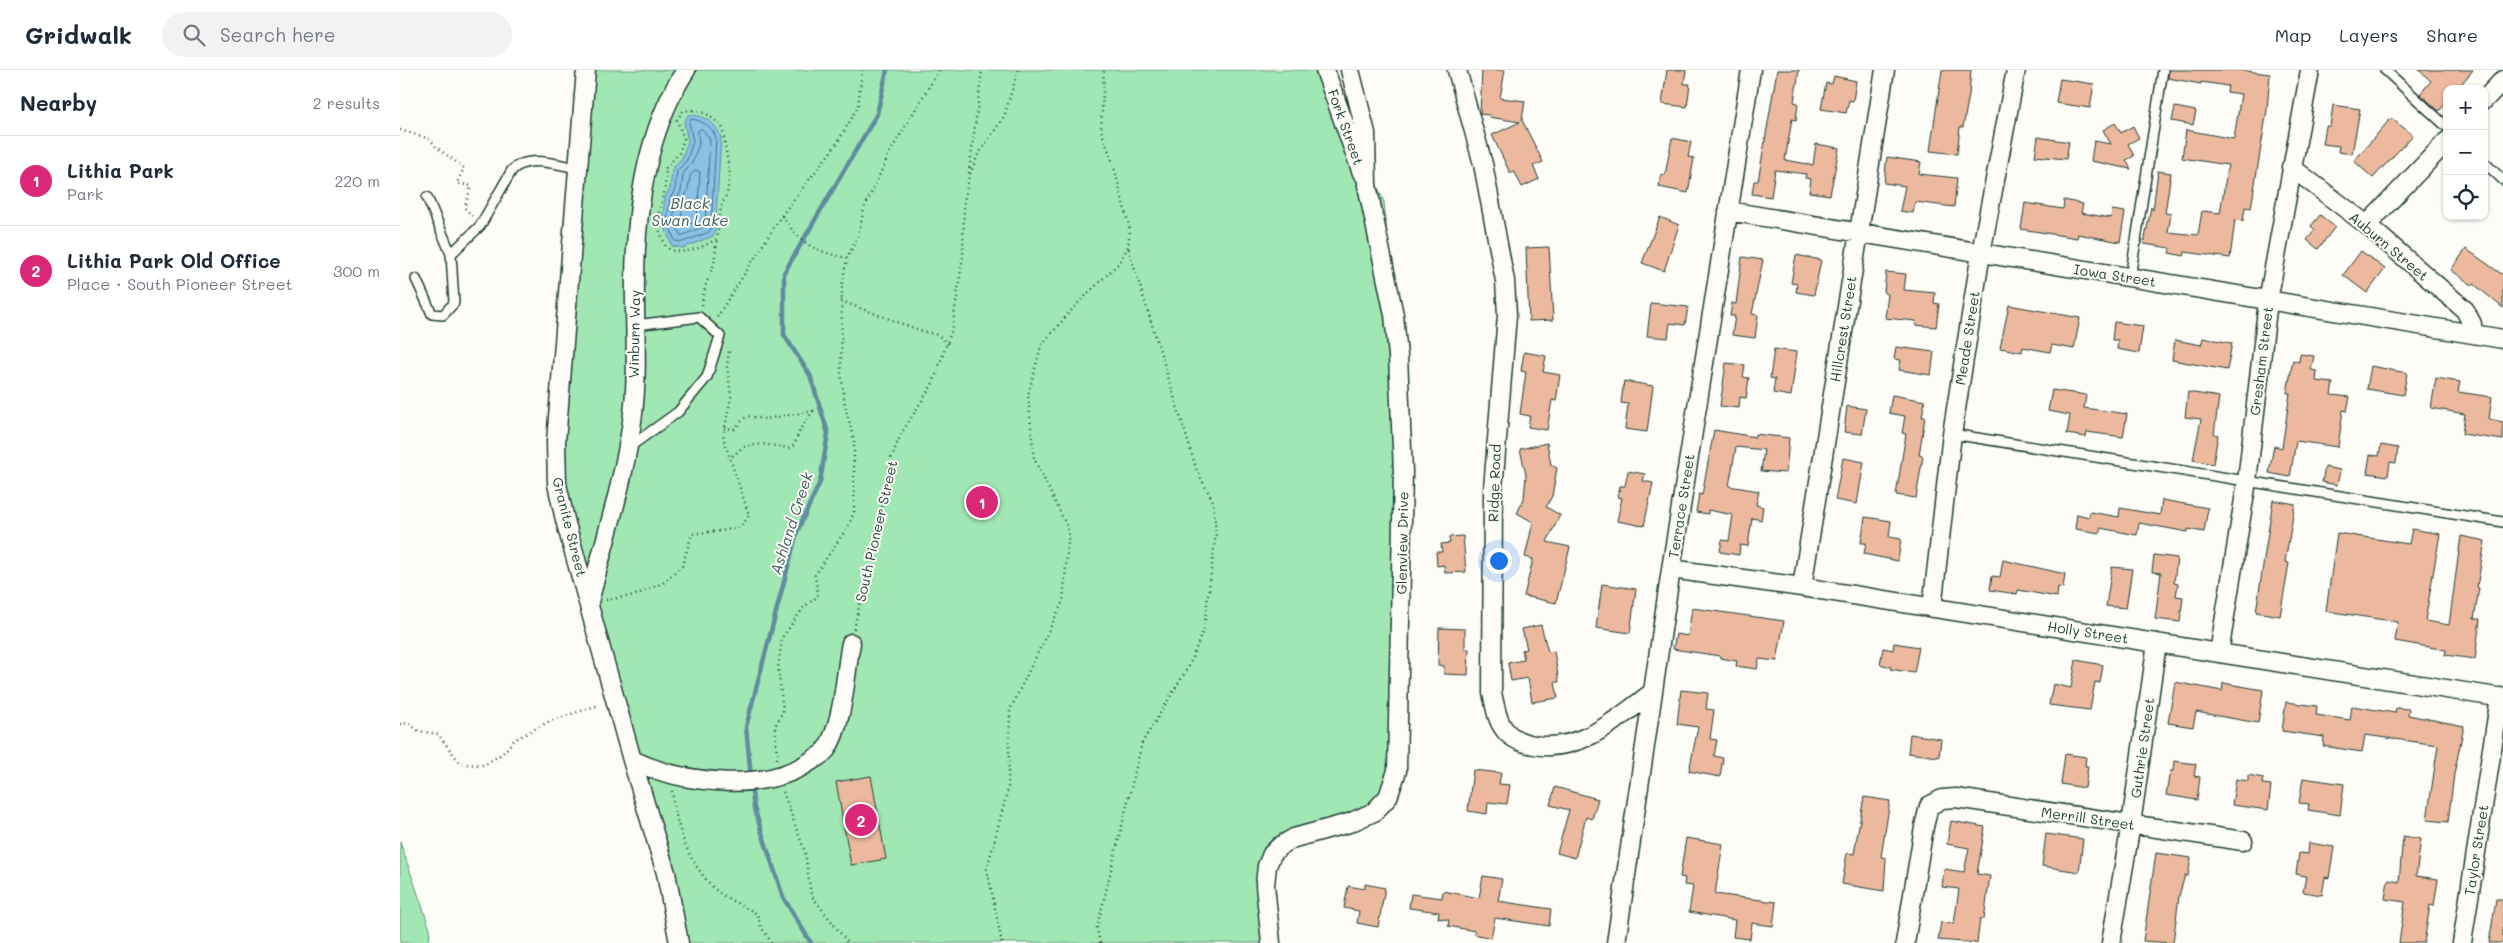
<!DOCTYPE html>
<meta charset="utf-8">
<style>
body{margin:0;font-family:Mali,sans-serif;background:#f2f2f3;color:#1f2937}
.controls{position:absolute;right:15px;top:15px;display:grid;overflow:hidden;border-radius:10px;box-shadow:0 1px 4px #0004}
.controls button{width:45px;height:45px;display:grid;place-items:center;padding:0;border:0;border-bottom:1px solid #e0e1e3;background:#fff;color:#1f2937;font:25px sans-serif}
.you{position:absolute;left:1098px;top:490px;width:18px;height:18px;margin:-12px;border:4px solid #fff;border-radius:50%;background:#1a73e8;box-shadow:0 0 0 8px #1a73e833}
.badge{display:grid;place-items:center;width:32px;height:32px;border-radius:50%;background:#db2777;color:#fff;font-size:16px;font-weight:700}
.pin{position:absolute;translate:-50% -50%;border:2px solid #fff;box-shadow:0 1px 5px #0006}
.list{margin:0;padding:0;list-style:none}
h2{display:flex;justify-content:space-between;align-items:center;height:65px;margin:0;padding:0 20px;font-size:21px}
h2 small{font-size:16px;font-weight:400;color:#747a83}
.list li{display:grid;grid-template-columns:32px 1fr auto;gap:15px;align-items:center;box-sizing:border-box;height:90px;padding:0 20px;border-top:1px solid #e0e1e3}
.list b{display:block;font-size:19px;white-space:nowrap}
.list p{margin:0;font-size:16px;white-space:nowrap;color:#747a83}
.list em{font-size:16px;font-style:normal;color:#747a83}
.icon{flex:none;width:28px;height:28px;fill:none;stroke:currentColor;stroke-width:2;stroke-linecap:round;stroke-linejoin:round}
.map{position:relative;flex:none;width:2103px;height:873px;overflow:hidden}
header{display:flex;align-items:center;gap:30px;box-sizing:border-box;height:70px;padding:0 25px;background:#fff;border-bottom:1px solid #e0e1e3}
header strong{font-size:24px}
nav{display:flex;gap:28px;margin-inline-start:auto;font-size:18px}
.search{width:350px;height:45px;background:#f2f2f3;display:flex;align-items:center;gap:12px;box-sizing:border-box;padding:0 18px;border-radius:28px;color:#747a83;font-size:19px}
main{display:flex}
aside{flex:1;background:#fff}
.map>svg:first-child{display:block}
</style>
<header>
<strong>Gridwalk</strong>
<div class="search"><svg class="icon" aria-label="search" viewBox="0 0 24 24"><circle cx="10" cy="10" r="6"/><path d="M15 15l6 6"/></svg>Search here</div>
<nav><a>Map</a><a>Layers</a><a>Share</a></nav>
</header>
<main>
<aside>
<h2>Nearby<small>2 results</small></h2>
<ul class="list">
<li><span class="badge">1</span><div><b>Lithia Park</b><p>Park</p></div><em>220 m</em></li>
<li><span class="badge">2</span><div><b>Lithia Park Old Office</b><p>Place · South Pioneer Street</p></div><em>300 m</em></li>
</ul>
</aside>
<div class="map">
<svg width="2103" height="873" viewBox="0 0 2103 873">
<rect width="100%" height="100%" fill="#fdfcf7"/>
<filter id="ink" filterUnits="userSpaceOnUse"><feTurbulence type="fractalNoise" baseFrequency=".02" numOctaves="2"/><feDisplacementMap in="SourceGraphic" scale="10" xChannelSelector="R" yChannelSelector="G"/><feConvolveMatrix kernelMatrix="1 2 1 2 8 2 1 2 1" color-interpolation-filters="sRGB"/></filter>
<g filter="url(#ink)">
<path fill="#a1e7b3" stroke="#609274" d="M186,0H932L956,66L984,132L998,286L988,727L872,784L871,873H279L157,414Z
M0,772L30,859L29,873H0Z"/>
<path fill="#89c1e7" stroke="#5f8c9f" d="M288,45C303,44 317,53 321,68L315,162L313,166L283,178L272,176L262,149L265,127L270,119L272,99L282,88L288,71L284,53Z"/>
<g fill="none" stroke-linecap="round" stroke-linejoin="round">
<path stroke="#49727c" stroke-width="1" d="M292,49C303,51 313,57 316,68L311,158L309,162L283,172L275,171L267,149L270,129L275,119L277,101L287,90L293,71L289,53Z
M302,59L310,69L305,156L281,166L273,149L276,131L281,121L283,104L292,93L299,74L298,61Z
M296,100L300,102L297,151L285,156C275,144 290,121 290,106Z"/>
<path stroke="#5f8c9f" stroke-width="4.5" d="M351,707L346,657L397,462L420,412L428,363L410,305L384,265V203L477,44L487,0
M351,715L354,738L383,827L411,873"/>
</g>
<path fill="#ecb99e" stroke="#1f3d34" d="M1082,0H1105L1100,28L1125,31L1122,50L1143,92L1133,96L1139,109L1122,117L1114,101L1110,103L1092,65L1120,52L1089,47L1090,45L1080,44Z
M1267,0H1286L1284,14H1290L1287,37L1262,34Z
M1377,0H1399L1394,32L1398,33L1396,50L1392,49L1385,90L1413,95L1416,74L1439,78L1430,125L1409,122L1411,109L1405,108L1406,104L1375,100L1371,127L1352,124L1354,111H1358Z
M1542,0H1571L1569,25L1563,57H1560L1557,84L1530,81Z
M1769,0H1838L1870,4L1867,40L1851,138L1845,137L1843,151L1835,150L1830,188L1785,182L1784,186L1769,183L1770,178L1744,174L1751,137L1753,140L1758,101L1771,103L1765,143L1771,144L1768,162L1798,165L1802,141L1820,143L1828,95L1782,88L1786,60L1834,69L1841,24L1827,22L1828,16L1801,12V14L1768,8Z
M2019,0H2073L2057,19H2047V32L2039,41L2020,24L2031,11Z
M1434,6L1456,11L1453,31L1449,30L1446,43L1421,39L1426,13L1432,14Z
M1660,9L1694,14L1690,38L1656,33Z
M1933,35L1960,39L1952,84L1938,82L1939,76L1923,74L1926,56H1930Z
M1775,37L1796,41L1793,55L1772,51Z
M1991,48L2013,65L1973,108L1954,91Z
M1715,53L1721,63L1733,56L1739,68L1728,74L1734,86L1726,90L1731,99L1691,91L1694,71L1711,74L1703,60Z
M1638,67L1669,72L1666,89L1635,86Z
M1272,68L1291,72L1288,87L1294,88L1288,123L1259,117L1261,104L1265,105Z
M1487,87L1521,92L1519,104L1557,108L1554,137L1515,132L1513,143L1500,141L1505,116L1484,113Z
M1664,130L1683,134L1681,143L1711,148L1712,140L1725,142L1720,172L1678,164L1677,168L1621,159L1625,133L1663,139Z
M1920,145L1935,157L1918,179L1907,170L1915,160L1911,156Z
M1260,147L1279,155L1264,201L1242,193Z
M1149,177L1153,250L1129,251L1126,178Z
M2066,179L2103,205V238L2074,214L2072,215L2051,200Z
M1961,181L1985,199L1967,223L1943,205Z
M1396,185L1421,190L1414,225L1396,222L1397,214L1391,213Z
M1342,187L1363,190L1352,244L1358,245L1355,268L1332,265L1335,246H1330L1332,233L1336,234Z
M1486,202L1506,204L1504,220L1535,223L1534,233L1539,234L1536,257L1515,255L1516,251L1485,248L1488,224L1484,223Z
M1251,233L1288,237L1285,255L1270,253L1268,268L1247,266Z
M1609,235L1680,248L1674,279L1652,275L1650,282L1623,277L1622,282L1600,278Z
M1714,252L1743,256L1739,283L1717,279L1718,270H1712Z
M1803,268L1832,273L1827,300L1772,290L1775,270L1801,275Z
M1496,277L1534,282L1531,305L1499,300L1501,290L1494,289Z
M1374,279L1397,282L1391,326L1373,323L1375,309L1370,308Z
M1124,282L1146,286L1143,302L1160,305L1156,331L1152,330L1147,360L1128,357L1130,346L1120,344L1126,302L1121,301Z
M1900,284L1914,286L1911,300L1917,301L1916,311L1933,313L1931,325L1950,327L1947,341L1943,340L1938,377L1896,371L1890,407L1869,403L1874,376L1882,378L1890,323H1887L1893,290L1899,292Z
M1326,293L1345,295L1343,307L1349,308L1346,328L1340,327L1339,338L1320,336Z
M1971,296L2007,303L2003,325L1967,319Z
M2036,308L2060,312L2058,322L2092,327L2089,349L2103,352V370L2062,364L2065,344L2031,338Z
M1224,311L1253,316L1247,362L1225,359L1228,334L1221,333Z
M1652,320L1686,325L1684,338L1727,344L1723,367L1687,362L1686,367L1667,364L1670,345L1648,341Z
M1788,322L1819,327L1814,364L1818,365L1813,394L1793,390L1801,349L1785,347Z
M1492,325L1525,331L1522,347H1525L1519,385L1523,386L1516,428L1496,425L1506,364L1502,363L1505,346L1489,343Z
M1447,336L1466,339L1462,364L1444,362Z
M1314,360L1355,367V364L1389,368L1386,403L1361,401L1364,380L1336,377L1329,416L1359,421L1356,435L1363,437L1361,450L1352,448L1348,476L1340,475L1339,485L1320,482L1322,470L1329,471L1333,445L1308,440V444L1296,442L1299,424L1302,425Z
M1147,373L1151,395L1157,398L1152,426L1146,437L1160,445L1147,472L1170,477L1156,533L1124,526L1133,489L1125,487L1133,452L1117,443L1124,429L1126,405L1120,379Z
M1981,375L1998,378L1996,393L1990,392L1988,406L1967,403L1970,385L1979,386Z
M1443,388L1464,392L1457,434L1435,430Z
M1925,397L1940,400L1937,415L1922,412Z
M1228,401L1245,404L1243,411L1253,413L1244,456L1217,451L1222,428L1218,427L1220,416H1225Z
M1762,430L1808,438L1804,462L1788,459V462L1739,453L1737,465L1700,458V463L1675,459L1677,444L1689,447L1690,442L1719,447L1720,438L1760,445Z
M1873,430L1895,434L1885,492L1889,493L1880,546L1856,542Z
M1465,447L1491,451L1489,467L1501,469L1498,491L1464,484L1466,473H1461Z
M2012,459L2040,464L2025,551L2049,555L2061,466L2085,471L2077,517L2079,518L2074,549H2080L2075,589L2045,585L2046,580L1995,571L1998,552L1926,541L1937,463L2009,474Z
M1063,466L1066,502L1045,503L1044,495L1037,496L1036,482H1042L1041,474L1050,473L1049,467Z
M1754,485L1777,488L1774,513L1778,514L1776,526L1783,527L1780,552L1755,549L1761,503L1752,502Z
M1603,490L1665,504L1663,518L1658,517L1657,527L1618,520L1617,524L1590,520L1592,506L1600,507Z
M1712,497L1732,499L1726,538L1706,536Z
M1202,514L1236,519L1230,563L1196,558Z
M1292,538L1384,551L1377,591L1359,589L1357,599L1336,596L1337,591L1320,588V586L1273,579L1276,564L1288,566Z
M1141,555L1148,582L1154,581L1159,612H1155L1158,628L1132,632L1128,608L1111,611L1108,593L1124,590L1122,580L1127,579L1122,559Z
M1039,558L1065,559V579H1069L1068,605L1044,604V596L1038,595Z
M1494,573L1519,577L1514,603L1490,599L1491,597L1480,594L1483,578L1493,580Z
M1676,590L1703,595L1700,613L1695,612L1690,640L1649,635L1653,614L1671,618Z
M1775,612L1822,621L1823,613L1863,620L1858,653L1796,642L1793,657L1768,653Z
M1281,620L1308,623L1306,639L1314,640L1310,669L1317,670L1314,686L1323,688L1320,707L1289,701L1298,657L1277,654Z
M1886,632L1917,636L1916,645L1950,650L1952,636L1995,643L1996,638L2009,639L2008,645L2064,656L2054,704L2048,752L2027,750L2038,675L1965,665L1962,682L1923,676L1924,667L1882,661Z
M1510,664L1541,669L1539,687L1508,683Z
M1665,684L1686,687L1685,696H1688L1685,718L1661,714Z
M1774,691L1796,694L1794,706L1800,707L1797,730L1766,725L1770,701H1773Z
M1073,700L1101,703L1099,714L1110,715L1107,734L1088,732L1087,744L1068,741Z
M1848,705L1863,708L1862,714L1871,715L1868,740L1832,735L1836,709L1848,711Z
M471,706L486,789L451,795L436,712Z
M1903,708L1944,714L1940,745L1908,740L1909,734L1899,733Z
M1155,717L1198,729L1192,749L1186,747L1175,788L1157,783L1169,740L1150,735Z
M1464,727L1490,731L1481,787L1486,788L1484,821L1442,814L1447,783L1454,784Z
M1551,751L1585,757L1577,804L1590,806L1584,849H1580L1577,873L1538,870L1541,852L1554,854L1559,819L1542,817L1544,799L1564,802L1569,778L1547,774Z
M1646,764L1683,769L1679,802L1642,796Z
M2003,766L2021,769L2016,806L2038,809L2034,836L2030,835L2024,873H1999L2005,832L1985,829L1988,810L1999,812Z
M1286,768L1323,774L1315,824L1376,832L1373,856L1352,853L1350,869L1333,867L1335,850L1289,842L1293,816L1284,815L1285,808L1280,807Z
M1909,773L1934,777L1929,808L1925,807L1922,825L1903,822L1906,806L1896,804L1899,783L1908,784Z
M1756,783L1791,788L1788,806L1785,805L1779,826L1773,873L1743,871Z
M1083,806L1102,809L1098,831L1151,839L1149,856L1095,848L1091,868L1074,864L1075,861L1048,856L1049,850L1038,848L1039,842L1009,838L1011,824L1042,828L1043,821L1079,828Z
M965,814L985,818L978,857L957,853L959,841L944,838L948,816L965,819Z
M2096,829H2103V873H2089Z"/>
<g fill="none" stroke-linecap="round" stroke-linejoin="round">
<g stroke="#1f3d34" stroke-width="12">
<path id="lane" d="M1985,0L2047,57
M2084,92L2103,110
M51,184L80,156L112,100C129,84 157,95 179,98
M1730,208L1763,0
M16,209L32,244L43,245L54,233L51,184L27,127
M1552,364L2103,452
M228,378L278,342L307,307L320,266L299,247L236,255"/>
</g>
<g stroke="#1f3d34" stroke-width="21">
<path id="street" d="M186,0L156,372L157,414L165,450L232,690L266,803L279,873
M925,0L962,103
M1057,0L1083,94L1105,211L1107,245L1093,419L1092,623C1095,634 1096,649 1104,659C1111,669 1122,673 1134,675C1181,683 1218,648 1253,622
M2084,30L2103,10
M1891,97L1967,155L2065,240L2072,254L2073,264
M1328,141L2103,269
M1967,155L2047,71
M1271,499L1402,517L2103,628
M1402,517L1485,0
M189,532C204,472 224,412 232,351C239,304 234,254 235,207C236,138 247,59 286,0
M1532,538L1552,364L1581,183L1616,0
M1819,583L1847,411L1868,231L1910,0
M232,690C281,713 364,724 411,691C416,688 423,684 426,680C444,653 445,604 451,573
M871,873L865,815L867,796L872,784L880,776L894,768L949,753L974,742L988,727L997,701L1003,402L998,286L994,245L967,115L966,63L950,0
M1216,873L1271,499L1351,0
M1505,873L1524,757L1529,736L1542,729L1556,728L1843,771
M1711,873L1731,754L1757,573
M2062,873L2100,627"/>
</g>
<path stroke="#1f3d34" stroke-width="2.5" stroke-dasharray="1 4" stroke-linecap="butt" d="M293,40L307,44L322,56L330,105L327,124L321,136L317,169C302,177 281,188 266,177L258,157L257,149L265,119L266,98L279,83L284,69L277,50L283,41Z
M0,60L30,69L36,77L64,98L57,113L71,116L65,138L72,146
M569,103L582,0
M382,146C401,175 415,181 447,188
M441,231L519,260L538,265L548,274
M302,235L305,217L314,194L317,169
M317,247L382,145L436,75L448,54L458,36L462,0
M324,358L334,359L347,346L365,349L413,341L401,358L394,375L389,378L362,374L343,377L329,389
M206,530L235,525L263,513L282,496L292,464C302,462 336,461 342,455C345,452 347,448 349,445L323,367L331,327L327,297L329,280
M454,559L483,432L489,394L501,364L533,313L552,259L563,186L564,132L569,107L578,85L604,47L618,0
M0,654L9,653L18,661L38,664L61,694L84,695L103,683L114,670L150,651L199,635
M377,689L375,656L383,641L378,598L382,568L404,537L418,526L415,505L449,455L454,442V370L445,335L441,303L442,215L447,188L458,166L464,139L490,82L539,0
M272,721C276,758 289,795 317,821C328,830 345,836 357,844L361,857L372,873
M383,722L405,782L411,825L448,873
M602,873L587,799L608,719L610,640L663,531L669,461L634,388L628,325L641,276L674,237L718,194L728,177L730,160L713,93L701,60L704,0
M700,873L697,858L742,673L789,596L804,558L816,463L813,431L797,401L728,177"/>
<use href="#lane" stroke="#fdfcf7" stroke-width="9"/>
<use href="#street" stroke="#fdfcf7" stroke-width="18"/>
</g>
</g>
<g text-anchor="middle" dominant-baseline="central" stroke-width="4" stroke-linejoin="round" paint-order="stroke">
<g font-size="14" fill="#1f3d34" stroke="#fdfcf7">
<text transform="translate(946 57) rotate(70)">Fork Street</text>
<text transform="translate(1989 176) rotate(40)">Auburn Street</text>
<text transform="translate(1715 205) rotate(9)">Iowa Street</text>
<text transform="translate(1443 259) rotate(-81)">Hillcrest Street</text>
<text transform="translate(234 264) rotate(-89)">Winburn Way</text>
<text transform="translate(1567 268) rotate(-81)">Meade Street</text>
<text transform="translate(1861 291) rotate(-83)">Gresham Street</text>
<text transform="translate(1094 413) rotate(-88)">Ridge Road</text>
<text transform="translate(1281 436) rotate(-81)">Terrace Street</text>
<text transform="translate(170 457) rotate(76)">Granite Street</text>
<text transform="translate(476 461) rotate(-77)">South Pioneer Street</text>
<text transform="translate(1002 473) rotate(-89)">Glenview Drive</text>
<text transform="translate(1688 562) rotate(9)">Holly Street</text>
<text transform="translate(1742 678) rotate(-82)">Guthrie Street</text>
<text transform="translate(1688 748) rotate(8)">Merrill Street</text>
<text transform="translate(2076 780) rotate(-81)">Taylor Street</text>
</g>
<g font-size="15" font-style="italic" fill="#3a5e61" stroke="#fdfcf7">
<text x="290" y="133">Black<tspan x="290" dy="17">Swan Lake</tspan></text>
<text transform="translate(391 453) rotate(-72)">Ashland Creek</text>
</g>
</g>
</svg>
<div class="controls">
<button>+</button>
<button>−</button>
<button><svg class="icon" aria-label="locate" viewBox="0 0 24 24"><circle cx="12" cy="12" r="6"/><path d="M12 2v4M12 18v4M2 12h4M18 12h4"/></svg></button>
</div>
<div class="you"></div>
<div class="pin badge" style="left:582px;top:432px">1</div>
<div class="pin badge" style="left:461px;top:750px">2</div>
</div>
</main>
